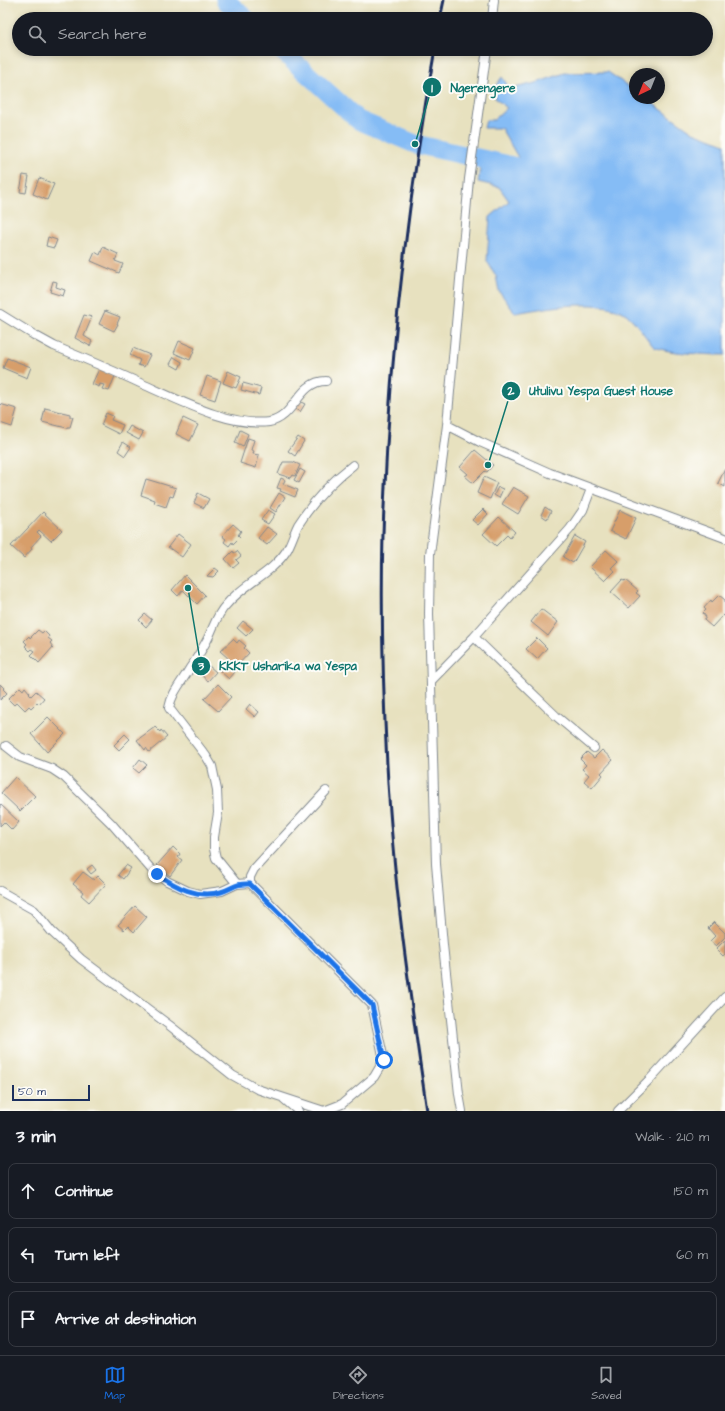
<!DOCTYPE html>
<meta charset="utf-8">
<style>
body{margin:0;font-family:"Architects Daughter",sans-serif;background:#20242c;color:#f1f3f6}
.compass{position:absolute;left:629px;top:68px;width:36px;height:36px;border-radius:50%;background:#171b24;box-shadow:0 2px 6px #0003;rotate:223deg}
.scale{position:absolute;left:12px;bottom:10px;width:78px;box-sizing:border-box;padding-left:4px;border:2px solid #1b2f5e;border-top:0;font-size:11px;line-height:14px;white-space:nowrap;color:#1b2f5e;-webkit-text-stroke:3px #fdfcf7;paint-order:stroke}
.stop{position:absolute;width:12px;height:12px;margin:-9px;border:3px solid #1a73e8;border-radius:50%;background:#fff}
.stop.end{background:#1a73e8;border-color:#fff;box-shadow:0 1px 4px #0008}
.list{margin:0;padding:0;list-style:none}
h2{display:flex;justify-content:space-between;align-items:center;height:52px;margin:0;padding:0 16px;font-size:17px}
h2 small{font-size:13px;font-weight:400;color:#9ea1a6}
.list li{display:grid;grid-template-columns:26px 1fr auto;gap:12px;align-items:center;box-sizing:border-box;height:56px;margin:0 8px 8px;padding:0 8px;border:1px solid #363941;border-radius:8px}
.list b{display:block;font-size:15px;white-space:nowrap}
.list em{font-size:13px;font-style:normal;color:#9ea1a6}
.icon{flex:none;width:22px;height:22px;fill:none;stroke:currentColor;stroke-width:2;stroke-linecap:round;stroke-linejoin:round}
.map{position:relative;flex:none;width:725px;height:1111px;overflow:hidden}
.search{position:absolute;background:#171b24;box-shadow:0 2px 6px #0003;left:12px;right:12px;top:12px;height:44px;display:flex;align-items:center;gap:10px;box-sizing:border-box;padding:0 14px;border-radius:22px;color:#9ea1a6;font-size:15px}
.sheet{height:244px;background:#171b24}
nav{display:flex;justify-content:space-around;align-items:center;box-sizing:border-box;height:56px;border-top:1px solid #363941;background:#171b24;font-size:11px;color:#9ea1a6}
nav a{display:grid;justify-items:center;gap:2px}
nav .on{color:#1a73e8}
.map>svg:first-child{display:block}
</style>
<div class="map">
<svg width="725" height="1111" viewBox="0 0 725 1111">
<rect width="100%" height="100%" fill="#fdfcf7"/>
<filter id="ink" filterUnits="userSpaceOnUse"><feTurbulence type="fractalNoise" baseFrequency=".025" numOctaves="2"/><feDisplacementMap in="SourceGraphic" scale="8" xChannelSelector="R" yChannelSelector="G"/><feConvolveMatrix kernelMatrix="1 2 1 2 8 2 1 2 1" color-interpolation-filters="sRGB"/></filter>
<filter id="wash" filterUnits="userSpaceOnUse"><feTurbulence type="fractalNoise" baseFrequency=".012" numOctaves="4" result="noise"/><feDisplacementMap in="SourceGraphic" scale="16" xChannelSelector="R" yChannelSelector="G"/><feGaussianBlur stdDeviation="0.9" result="paint"/><feColorMatrix in="noise" values="0 0 0 0 0 0 0 0 0 0 0 0 0 0 0 0 0 1.4 0 .05"/><feComposite in="paint" operator="in"/></filter>
<g filter="url(#wash)">
<rect width="100%" height="100%" fill="#e7e1bf"/>
<path fill="#85bcf5" stroke="#5076aa" d="M608,72L635,91V98H645L693,132L725,144V355C713,355 661,353 653,346C646,338 632,316 623,312C595,298 545,308 515,313L499,291L496,276L487,261L490,217L509,201L499,187L478,182L482,161L508,168L519,159L501,128H484L486,120H494L507,108L495,98V87L502,77L510,89L536,83L565,73Z"/>
<g fill="none" stroke-linecap="round" stroke-linejoin="round">
<path stroke="#85bcf5" stroke-width="19" d="M225,0L246,19
M280,49L358,120L415,144L535,171"/>
</g>
<g id="blocks">
<path fill="#d79e6a" d="M23,175L29,176L26,193L20,192Z
M39,178L54,184L47,200L33,194Z
M48,237L57,240L54,248L46,246Z
M103,247L118,254L115,261L123,264L119,273L91,261L95,252L100,255Z
M53,281L57,282L56,287L65,290L63,296L50,292Z
M105,311L120,317L117,324H118L114,331L99,324Z
M84,315L92,317L84,336L92,341L90,346L75,338Z
M179,341L195,348L190,360L174,353Z
M133,348L150,355L144,367L138,365L140,360L130,355Z
M174,357L182,362L179,369L170,364Z
M7,358L31,367L27,378L3,368Z
M99,369L115,376L109,391L102,389L104,385L100,384L99,387L92,384Z
M228,371L241,377L236,388L223,383Z
M207,376L221,381L215,400L200,395Z
M243,383L261,388L259,395L241,390Z
M299,401L305,404L300,412L295,409Z
M0,404L17,409L12,427L0,423Z
M45,408L70,414V417H73L70,427H67V428L42,422Z
M106,413L113,416L111,420L123,425L119,434L101,425Z
M183,418L198,425L190,441L176,434Z
M130,426L143,433L139,440L126,433Z
M240,430L248,434L243,447L235,443Z
M298,437L304,441L295,456L288,451Z
M248,438L254,440L251,450L254,451L253,454L259,455L256,468L240,463Z
M123,442L131,447L125,456L118,451Z
M475,450L493,465L487,472L485,471L473,483L465,476L468,474L460,467Z
M283,462H293L300,465L295,476L293,475L291,478L278,474Z
M300,469L305,472L299,483L294,480Z
M725,469V487L718,483Z
M484,477L497,483L490,499L477,493Z
M281,478L285,480L283,484L298,490L295,497L280,491L281,489L277,488Z
M146,479L176,488L173,497L170,496L166,507L154,503L155,500L141,495Z
M498,487L503,489L499,498L494,495Z
M513,487L529,496L518,514L502,504Z
M198,493L209,499L204,508L194,503Z
M279,493L285,497L276,512L270,508Z
M545,507L551,511L547,519L541,515Z
M483,509L488,514L478,525L472,520Z
M268,510L275,514L268,524L261,520Z
M620,510L636,518L626,539L610,531Z
M43,512L62,530L51,541L39,530L37,532L41,536L31,547L32,549L24,558L11,546Z
M499,517L515,532L510,538L507,535L496,546L483,534Z
M233,524L241,531L238,535L240,537L233,544L232,542L229,546L224,542L226,539L222,536Z
M267,527L277,534L267,545L258,538Z
M178,534L191,544L182,557L168,547Z
M575,536L585,542L573,563L563,557Z
M606,550L618,561L611,568L615,571L605,581L590,567Z
M233,551L234,553L237,551L241,556L236,560L239,563L233,568L225,559Z
M215,568L219,571L213,577L207,576Z
M185,575L205,595L197,604L183,590L178,596L172,590Z
M622,580L624,581L625,580L638,591L636,593L640,596L629,608L611,592Z
M719,595L725,600V617L723,615L712,627L704,620L706,617L703,613L706,610L704,608L711,600L712,602Z
M541,609L558,622L548,636L531,622Z
M145,614L152,620L146,627L139,620Z
M243,621L253,629L246,636L237,628Z
M38,630L42,633L44,631L49,636L48,638L52,641L50,643L53,647L39,663L31,655L35,651L32,649L30,651L25,646L27,644L24,641L29,636L30,638Z
M537,638L547,648L537,659L526,649Z
M233,639L237,643L239,640L246,646L244,648L249,653L237,666L220,651Z
M209,666L216,672L208,681L201,675Z
M224,666L230,671L232,669L235,672L229,679L220,671Z
M0,684L4,688L3,689L7,693L0,700Z
M218,684L231,697L218,711L204,699Z
M20,687L23,690L25,687L30,693L29,694L31,696L36,691L44,698L39,704L37,702L31,708L29,706L25,710L17,702L14,705L8,699Z
M250,704L259,712L255,717L246,709Z
M48,717L65,734L47,752L31,734Z
M155,727L160,732L161,730L167,737L149,752L146,748L145,750L137,740Z
M125,734L130,739L119,750L114,745Z
M602,750L613,760L601,773L603,775L592,788L584,781L589,775L582,769L586,765L580,759L587,752L594,758Z
M140,759L147,765L139,773L133,768Z
M15,777L35,796L20,811L1,793Z
M0,804L19,822L12,830L4,822L0,826Z
M173,847L180,854L178,857L182,860L170,876L157,865Z
M92,865L96,870L91,874L87,869Z
M126,865L131,868L123,879L118,875Z
M83,872L94,880L98,876L106,884L89,902L81,895L83,892L73,884Z
M135,906L147,917L134,932L128,926L124,930L118,925Z
M714,922L725,933V937L716,946L710,941L715,936L708,928Z
M725,940V954L723,956L716,949Z"/>
</g>
</g>
<g filter="url(#ink)">
<use href="#blocks" fill-opacity="0" stroke="#81888e" stroke-width="1"/>
<g fill="none" stroke-linecap="round" stroke-linejoin="round">
<g stroke="#81888e" stroke-width="10">
<path id="street" d="M492,19L494,0
M0,314L34,335L54,346C83,358 112,370 140,383C177,399 229,427 269,422C295,418 298,381 326,381
M447,425L480,442L550,473L725,538
M474,637L556,716L594,748
M431,681L474,637L570,529L583,510L591,489
M6,746L20,757L52,769L64,777L111,823L151,869L167,881L188,891L200,894L222,891L237,884L250,883
M237,884L216,858L214,849V837L218,813L217,790L212,766L206,756L169,708C172,692 182,682 190,668C196,660 201,651 206,642C213,630 216,615 226,605C243,584 272,574 287,550C291,543 294,533 298,525C312,503 332,481 353,465
M0,891L34,910L52,932L81,959L169,1025L232,1075L257,1089L324,1111L342,1104L374,1077L384,1060L372,1005L250,883V877L254,869L326,791
M284,1099L298,1111
M462,1111L459,1094L443,945L436,864L429,614L430,554L447,425L469,179L487,49
M618,1111L651,1078L725,997"/>
</g>
<use href="#street" stroke="#fff" stroke-width="8"/>
<path stroke="#1b2f5e" stroke-width="3" d="M440,19L444,0
M427,1111C410,996 393,881 387,765C383,688 381,611 383,534C388,371 406,209 435,49"/>
</g>
</g>
<g fill="none" stroke-linecap="round" stroke-linejoin="round" filter="url(#ink)">
<path stroke="#1a73e8" stroke-width="5" d="M157,874C176,887 197,899 221,892C234,888 235,883 250,884L372,1005L384,1060"/>
</g>
<path fill="none" stroke="#0f766e" stroke-width="1.5" d="M415 144L432 87M488 465L511 391M188 588L201 666"/>
<g fill="#0f766e" stroke="#fdfcf7" stroke-width="1.5">
<circle cx="415" cy="144" r="4"/>
<circle cx="488" cy="465" r="4"/>
<circle cx="188" cy="588" r="4"/>
<circle cx="432" cy="87" r="10"/>
<circle cx="511" cy="391" r="10"/>
<circle cx="201" cy="666" r="10"/>
</g>
<g font-size="12" text-anchor="middle" font-weight="bold" fill="#fff">
<text x="432" y="92">1</text>
<text x="511" y="395">2</text>
<text x="201" y="670">3</text>
</g>
<g font-size="12" text-anchor="middle" font-weight="bold" fill="#0f766e" stroke="#fdfcf7" stroke-width="4" stroke-linejoin="round" paint-order="stroke">
<text x="483" y="92">Ngerengere</text>
<text x="601" y="395">Utulivu Yespa Guest House</text>
<text x="288" y="670">KKKT Usharika wa Yespa</text>
</g>
</svg>
<svg class="compass" viewBox="-18 -18 36 36"><path d="M0-13l5 13h-10z" fill="#e53935"/><path d="M0 13l5-13h-10z" fill="#9ea1a6"/></svg>
<div class="scale">50 m</div>
<div class="stop" style="left:384px;top:1060px"></div>
<div class="stop end" style="left:157px;top:874px"></div>
<div class="search"><svg class="icon" aria-label="search" viewBox="0 0 24 24"><circle cx="10" cy="10" r="6"/><path d="M15 15l6 6"/></svg>Search here</div>
</div>
<section class="sheet">
<h2>3 min<small>Walk · 210 m</small></h2>
<ul class="list">
<li><svg class="icon" aria-label="ahead" viewBox="0 0 24 24"><path d="M12 20V5M6 11l6-6 6 6"/></svg><div><b>Continue</b></div><em>150 m</em></li>
<li><svg class="icon" aria-label="left" viewBox="0 0 24 24"><path d="M17 20v-9H6M10 6l-5 5 5 5"/></svg><div><b>Turn left</b></div><em>60 m</em></li>
<li><svg class="icon" aria-label="arrive" viewBox="0 0 24 24"><path d="M6 21V4h12l-3 4 3 4H6"/></svg><div><b>Arrive at destination</b></div></li>
</ul>
</section>
<nav>
<a class="on"><svg class="icon" aria-label="map" viewBox="0 0 24 24"><path d="M3 6l6-2 6 2 6-2v14l-6 2-6-2-6 2zM9 4v14M15 6v14"/></svg>Map</a>
<a><svg class="icon" aria-label="directions" viewBox="0 0 24 24"><path d="M12 3l9 9-9 9-9-9zM9 14v-3h6M13 9l2 2-2 2"/></svg>Directions</a>
<a><svg class="icon" aria-label="saved" viewBox="0 0 24 24"><path d="M7 4h10v16l-5-4-5 4z"/></svg>Saved</a>
</nav>
